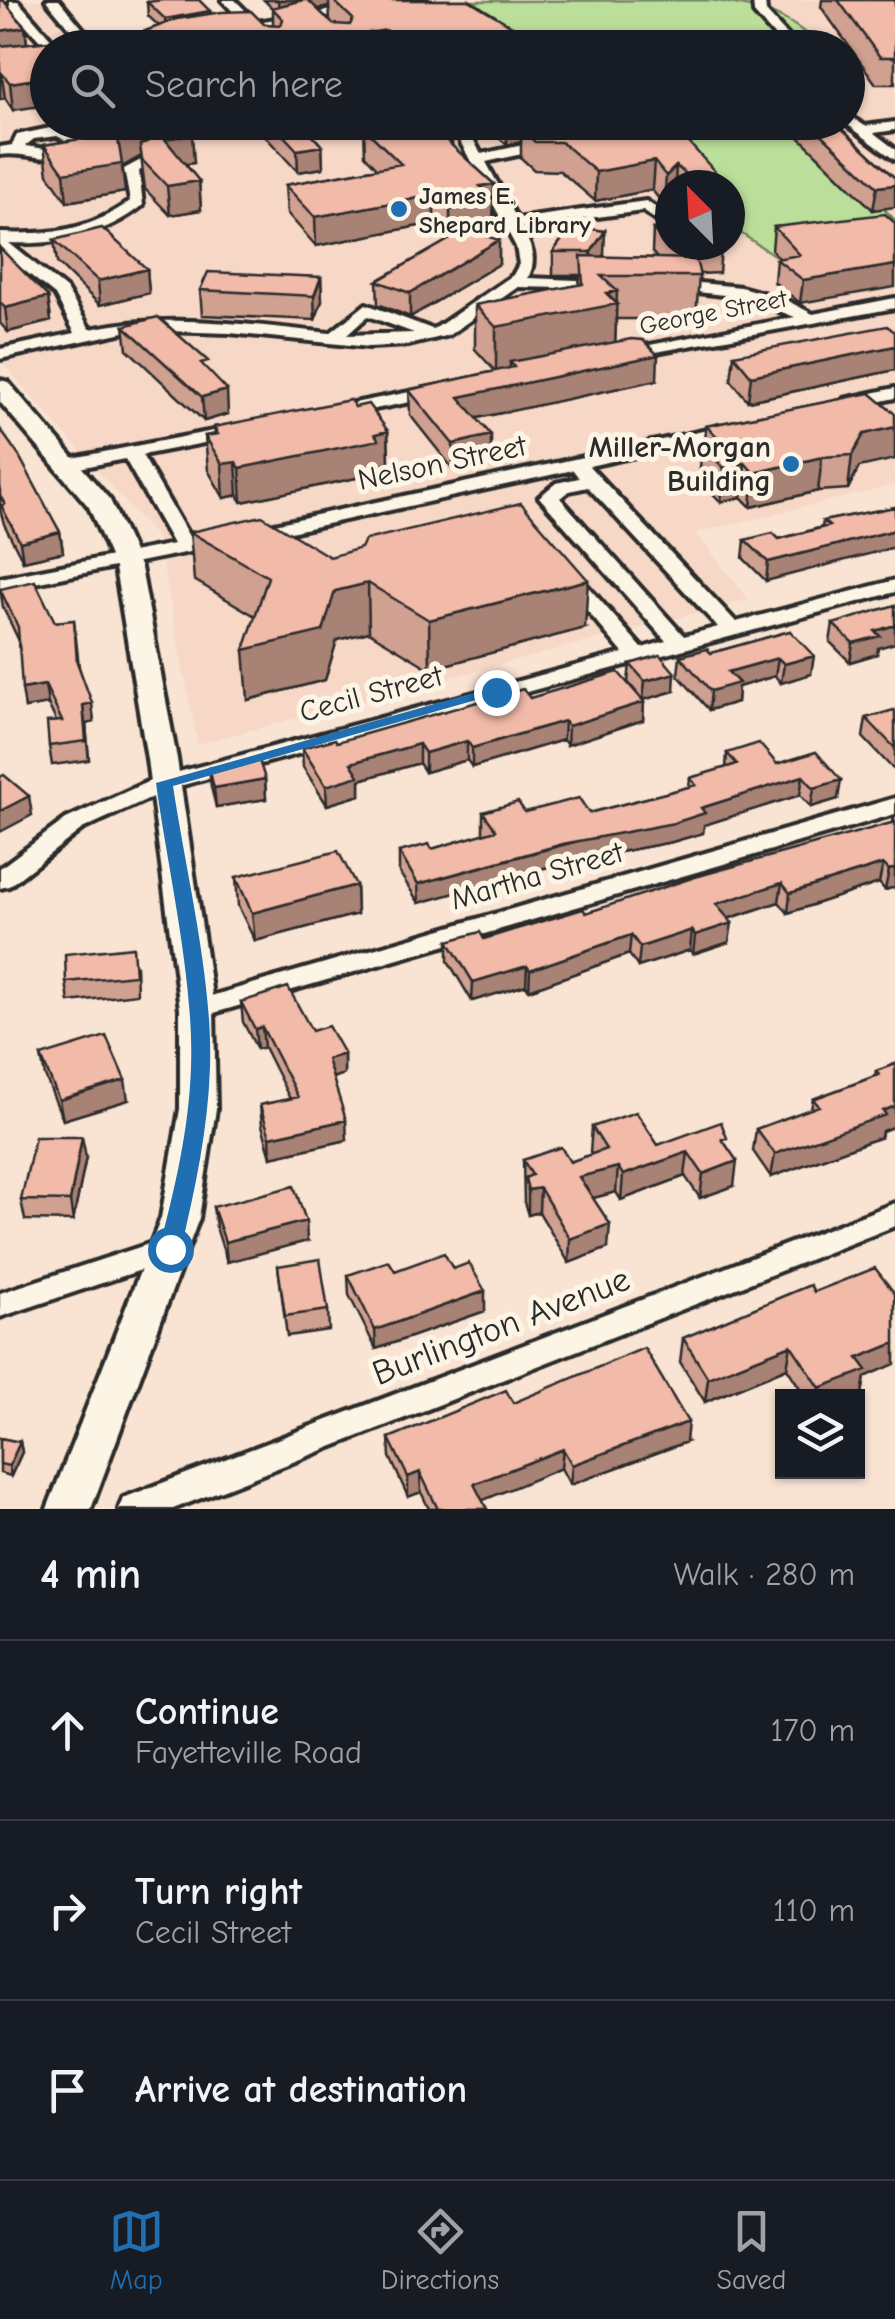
<!DOCTYPE html>
<meta charset="utf-8">
<style>
body{margin:0;font-family:"Comic Neue",sans-serif;background:#242831;color:#f1f3f6}
.controls{position:absolute;right:30px;bottom:30px;display:grid;overflow:hidden;border-radius:0px;box-shadow:0 2px 8px #0004}
.controls button{width:90px;height:90px;display:grid;place-items:center;padding:0;border:0;border-bottom:2px solid #363941;background:#171b24;color:#f1f3f6;font:50px sans-serif}
.compass{position:absolute;left:655px;top:170px;width:90px;height:90px;border-radius:50%;background:#171b24;box-shadow:0 2px 8px #0004;rotate:336deg}
.stop{position:absolute;width:30px;height:30px;margin:-22px;border:8px solid #1f6fb2;border-radius:50%;background:#fff}
.stop.end{background:#1f6fb2;border-color:#fff;box-shadow:0 2px 10px #0008}
.list{margin:0;padding:0;list-style:none}
h2{display:flex;justify-content:space-between;align-items:center;height:130px;margin:0;padding:0 40px;font-size:42px}
h2 small{font-size:32px;font-weight:400;color:#9ea1a6}
.list li{display:grid;grid-template-columns:65px 1fr auto;gap:30px;align-items:center;box-sizing:border-box;height:180px;padding:0 40px;border-top:2px solid #363941}
.list b{display:block;font-size:38px;white-space:nowrap}
.list p{margin:0;font-size:32px;white-space:nowrap;color:#9ea1a6}
.list em{font-size:32px;font-style:normal;color:#9ea1a6}
.icon{flex:none;width:55px;height:55px;fill:none;stroke:currentColor;stroke-width:2;stroke-linecap:round;stroke-linejoin:round}
.map{position:relative;flex:none;width:895px;height:1509px;overflow:hidden}
.search{position:absolute;background:#171b24;box-shadow:0 2px 8px #0004;left:30px;right:30px;top:30px;height:110px;display:flex;align-items:center;gap:25px;box-sizing:border-box;padding:0 35px;border-radius:55px;color:#9ea1a6;font-size:38px}
.sheet{height:670px;background:#171b24}
nav{display:flex;justify-content:space-around;align-items:center;box-sizing:border-box;height:140px;border-top:2px solid #363941;background:#171b24;font-size:28px;color:#9ea1a6}
nav a{display:grid;justify-items:center;gap:5px}
nav .on{color:#1f6fb2}
.map>svg:first-child{display:block}
</style>
<div class="map">
<svg width="895" height="1509" viewBox="0 0 895 1509">
<rect width="100%" height="100%" fill="#f9e3d3"/>
<filter id="ink" filterUnits="userSpaceOnUse"><feTurbulence type="fractalNoise" baseFrequency=".01" numOctaves="2"/><feDisplacementMap in="SourceGraphic" scale="20" xChannelSelector="R" yChannelSelector="G"/><feConvolveMatrix kernelMatrix="1 2 1 2 8 2 1 2 1" color-interpolation-filters="sRGB"/></filter>
<g filter="url(#ink)">
<path fill="#f7d7c6" fill-rule="evenodd" d="M0,0H46L79,47L48,48V122H848V48L116,47L411,0H895V485L695,533L749,599L198,744L158,539L0,360ZM670,185H730V245H670Z"/>
<path fill="#bbdf9a" stroke="#738562" stroke-width="2.5" d="M711,0C762,8 784,12 822,47H526L474,1Z
M588,123H784L895,204L884,209L895,220L882,236L780,259L739,232L730,233V185H670V212L625,157L635,139L742,126C694,125 630,140 588,123Z"/>
<g fill="none" stroke-linecap="round" stroke-linejoin="round">
<g stroke="#2b2b2b" stroke-width="8">
<path id="minor" d="M46,0H59L99,48H86Z
M222,0H235L257,22L396,0H426L263,28L282,48H268L251,30L228,32V26L244,23Z
M753,0H765L766,12L799,48H785L754,13Z
M10,1H18L59,48L48,50L10,7Z
M848,115L865,126L895,122V130L874,133L895,149V160L844,122H848Z
M132,122H147L167,147L166,158L139,171L143,205C103,236 59,245 9,243L66,289L90,329C169,312 250,325 330,333L366,304L432,329L437,327L513,275L519,264L516,247L450,122H464L481,154L580,133L574,122H588L596,135L594,138L486,162L517,219L646,201L670,217V230L643,211L521,227C531,246 538,258 528,278L601,281L609,286L607,289L518,287L449,335L408,345L369,347L230,333L133,330L0,359V349L75,333L55,295L0,251V233C49,235 90,231 130,201L124,169L154,153ZM368,316L414,333L347,335Z
M50,128L68,131L82,140C58,172 31,150 0,155V147L12,145L17,135ZM57,136L67,141L53,150L25,146L34,139Z
M668,280L741,287L784,299L813,314L895,298V308L618,359V351L624,350L795,317L741,297L662,288V282Z
M440,386L446,387V395L339,416L330,411L339,406Z
M895,388V398L850,408L841,403L844,399Z
M735,424L741,425V433L589,466L736,622L895,580V592L172,788L82,829L9,886L0,888V868L66,819L156,778L623,653L562,581L559,577L562,573H576L642,648L666,641L539,497L556,483L579,478L573,470L254,540L244,534L247,530ZM588,487L718,627L684,636L560,498L569,491Z
M234,427L240,428V436L142,455L191,540L224,537L227,541L224,545L0,590V578L173,544L125,459L69,470L62,468V460Z
M895,798V814L197,1018L188,1016L184,1009L188,1002L197,1000Z
M895,1203V1226L173,1509H119L123,1498Z
M170,1237L180,1241L185,1249L180,1257L0,1317V1293Z"/>
</g>
<g stroke="#2b2b2b" stroke-width="8">
<path id="major" d="M0,380L8,382L110,500L141,568L177,759L214,1009L216,1109L199,1218L91,1509H47L161,1218L180,1109V1009L147,759L115,568L89,507L0,402Z"/>
</g>
<use href="#minor" fill="#fcf5e5" fill-rule="evenodd"/>
<use href="#major" fill="#fcf5e5" fill-rule="evenodd"/>
</g>
<path fill="#d0a091" stroke="#2b2b2b" stroke-width="2.5" fill-rule="evenodd" d="M0,0L25,27L27,43L143,32L159,26L148,16L147,2L273,25V9L264,0H469L511,48H48L13,110L5,98L0,99ZM329,7L330,21L317,9Z
M822,0H895V84H876L821,7Z
M94,122H145L147,141L161,135L152,122H182L194,163L185,164L199,181L201,210L170,215L145,189L141,156L122,167L125,192L67,202L48,174L44,145L105,135Z
M264,122H300L322,146L323,168L298,172L265,136Z
M386,122H447L452,127V146L494,184L493,227L474,232L499,264L410,317L378,304L377,281L450,239L434,223L316,246L287,213L285,185L377,168L365,155L364,128L386,124Z
M480,122H614L622,129L727,185H670V199L664,205L652,190L595,201L560,171L534,170L521,158V142L507,145Z
M801,122H835L895,178L873,210L799,137Z
M895,223L800,303L774,282L776,259L779,258L772,250L774,227Z
M572,226L604,254L602,257L657,258L652,252L653,229L721,249L719,273L699,274L696,319H616L615,342L657,380L477,418L491,461L453,469L410,415L409,390L495,371L475,349V305L579,285L580,275H553V252Z
M54,240L147,269L149,293L100,305L57,263Z
M0,248L48,297L51,321L8,332L0,323Z
M321,277L322,301L315,320L202,315L200,290Z
M124,326L208,371L228,414L204,421L127,349Z
M895,332V370L748,401L731,380L734,355Z
M870,393L859,467L848,489L818,491L751,507L741,497L721,502L699,479L702,446L705,445L706,426Z
M355,407L388,431L389,464L380,466V473L242,502L238,495L224,498L208,470L205,436L215,434L214,427Z
M0,429L60,532L63,552L23,561L4,524L0,509Z
M895,507L766,581L743,558L745,540L779,539L822,527L823,521Z
M190,532L330,557L585,628L430,669L369,632L337,640L325,680L248,700L255,616L194,580Z
M0,589L55,622L74,620L79,667L94,722L86,724L89,760L52,765L49,746L56,721L48,704L25,708L19,641L3,607Z
M833,624L878,648L877,654L850,662L830,642Z
M790,631L811,674L781,683L775,676L738,687L737,702L709,710L678,675L680,656L711,653Z
M630,664L674,691L643,700L628,682Z
M530,698L644,702L643,720L567,745L563,740L472,767L467,760L425,772L419,763L360,780V795L327,805L303,767L302,748L337,742Z
M895,711V768L893,769L863,737L866,718Z
M816,752L838,799L811,807L800,795L704,825L703,833L672,842L562,863L419,903L399,872V852L432,849L484,834L483,832V812L589,813L689,787L690,778L726,768L727,753L777,764Z
M209,768L265,779L266,799L216,807L211,787Z
M894,815L895,887L885,890L879,883L788,913L779,902L728,919L729,942L693,954L690,950L638,967L629,954L529,990L526,985L472,1001L448,961V941L484,939L586,913L893,823Z
M236,877L356,885L357,914L255,941L238,906Z
M136,966L137,994L69,1002L66,982Z
M241,1002L312,1031L344,1054V1074L333,1078L347,1140L271,1157L262,1125L260,1105L290,1099L264,1047L257,1049L243,1022Z
M41,1056L128,1100L63,1120L45,1076Z
M895,1064V1126L882,1131L881,1137L771,1177L753,1151L756,1129L811,1109L813,1099L875,1076L876,1071Z
M592,1127L658,1145H726L734,1186L700,1198L685,1176L621,1200L616,1192L593,1198L608,1248L569,1263L539,1212L528,1215L524,1202L523,1160L570,1162L592,1154L590,1152Z
M86,1157L73,1221L25,1220L21,1200Z
M213,1207L307,1241L227,1262L216,1227Z
M278,1266L328,1310L329,1330L287,1336Z
M453,1269L485,1311L376,1349L349,1295L348,1275L395,1271Z
M810,1285L865,1377L862,1394L855,1396H805L787,1368L705,1402L680,1362L683,1338Z
M513,1403L686,1442L570,1485L561,1468L482,1500L487,1509H429L421,1492L408,1497L390,1457L389,1438Z
M0,1438L20,1442L22,1452L11,1476L0,1473Z"/>
<path fill="#a98276" stroke="#2b2b2b" stroke-width="2.5" d="M278,0H329V7L279,15Z
M210,11L211,25L166,33L165,19Z
M512,26L511,48H402V44Z
M25,27L28,53L0,58V31Z
M386,30V48H344V37Z
M0,71H1L5,98L0,99Z
M48,77V105L13,110L10,83Z
M571,122L522,130L521,142L507,145V123Z
M146,123L148,152L122,167L125,192L67,202L64,173L118,139Z
M452,127V155L435,130Z
M192,134L194,163L167,167L165,139Z
M322,146L323,168L298,172L297,150Z
M654,161L652,190L595,201L596,172Z
M676,166L675,185H670V199L664,205L666,176Z
M199,181L201,210L170,215L167,186Z
M494,184L493,227L450,239V210L480,186Z
M895,185V207L873,210L877,187Z
M434,195V223L316,246L315,217Z
M742,202L739,232L730,233V203Z
M605,231L604,254L590,275L591,252Z
M499,240V264L410,317V293Z
M895,265V287L800,303L803,280Z
M147,269L149,293L100,305L98,281Z
M321,277L322,301L315,320L314,296Z
M617,291L615,348L510,362V369L496,372V327Z
M48,297L51,321L8,332L5,308Z
M895,346V370L748,401L751,376Z
M658,355L657,380L459,422V397Z
M227,390L228,414L204,421L202,397Z
M895,427V459L859,467L848,489L852,455L864,434Z
M388,431L389,464L380,466V473L242,502L240,468Z
M491,435V461L453,469V444Z
M822,457L818,491L751,507L754,473Z
M236,462L238,495L224,498L222,464Z
M745,463L741,497L721,502L724,468Z
M895,530V547L766,581L768,562Z
M60,532L63,552L23,561L20,542Z
M588,580L585,628L430,669L429,620Z
M368,583L369,632L337,640L325,680L248,700L244,650L335,591Z
M895,625V643L878,648L877,654L850,662L853,643L875,631Z
M814,656L811,674L781,683L784,664Z
M778,658L775,676L738,687L737,702L709,710L711,691L728,672Z
M675,673L674,691L643,700L645,681Z
M45,685L48,704L25,708L22,689Z
M644,702L643,720L567,745L568,726Z
M92,703L94,722L86,724L89,760L83,705Z
M564,721L563,740L472,767V748Z
M467,741V760L425,772V753Z
M419,744V763L360,780V795L327,805L326,786L351,763Z
M803,776L800,795L704,825L703,833L672,842L562,863L419,903L418,884L701,808Z
M265,779L266,799L216,807L214,788Z
M841,780L838,799L811,807L814,788Z
M29,796L32,815L0,832V811Z
M883,864L879,883L788,913L790,893Z
M895,868V887L885,890L889,870Z
M782,883L779,902L714,923L716,904Z
M356,885L357,914L255,941L252,913Z
M732,923L729,942L693,954L695,935Z
M692,930L690,950L638,967L640,947Z
M631,935L629,954L529,990L530,970Z
M527,966L526,985L472,1001L473,982Z
M262,1027L264,1047L257,1049L255,1029Z
M344,1054V1074L328,1079L327,1059Z
M125,1080L128,1100L63,1120L59,1100Z
M895,1106V1126L882,1131L881,1137L771,1177L775,1154Z
M346,1120L347,1140L271,1157L270,1137Z
M82,1137L86,1157L73,1221L70,1201Z
M688,1152L685,1176L621,1200L623,1175Z
M737,1161L734,1186L700,1198L703,1174Z
M618,1167L616,1192L578,1202L579,1177Z
M540,1188L539,1212L528,1215V1190Z
M306,1221L307,1241L227,1262L225,1242Z
M610,1224L608,1248L569,1263L570,1239Z
M485,1291V1311L376,1349L375,1330Z
M895,1343V1364L865,1377L862,1394L855,1396H818L820,1388L858,1358Z
M791,1345L787,1368L705,1402L708,1378Z
M688,1422L686,1442L570,1485L572,1465Z
M20,1442L22,1452L11,1476L9,1466Z
M563,1449L561,1468L474,1504V1484Z
M420,1472L421,1492L408,1497V1477Z"/>
<path fill="#f2baa9" stroke="#2b2b2b" stroke-width="2.5" d="M0,0H3L25,27L0,31Z
M163,0H199L210,11L165,19L147,2Z
M303,0H308L333,24L350,25L353,19L333,0H469L512,26L402,44L386,30L344,37L355,48H48V77L10,83L0,71V46L143,32L177,19L222,12L251,11L264,24L281,25L283,19L272,8Z
M838,0H895V57H880Z
M114,122L146,123L118,139L122,164L64,173L44,145L122,132Z
M168,122H182L192,134L165,139L199,181L167,186L142,160L140,145L165,133Z
M271,122H300L322,146L297,150Z
M396,122H447L452,127L435,130L494,184L480,186L493,198L450,210L434,195L315,217L285,185L401,164L364,128Z
M555,122H614L622,129L672,124L727,185H699L676,166L666,176L654,161L596,172L561,142H535L522,130Z
M809,122H835L895,178V185L877,187Z
M730,189L742,202L730,203Z
M885,214L895,223V265L803,280L776,259L800,255L774,227Z
M572,226L605,231L591,252H553Z
M670,227V245H717L721,249L673,252L653,229Z
M102,228L147,269L98,281L54,240Z
M466,230L499,240L410,293L377,281Z
M0,248L48,297L5,308L0,302Z
M581,256L696,259L700,276H601L617,291L606,293L617,304L496,327L475,305L583,284Z
M208,272L321,277L314,296L200,290Z
M158,317L208,361L201,363L227,390L202,397L124,326Z
M887,326L895,332V346L751,376L734,355Z
M631,339L643,340L658,355L459,397L491,435L453,444L409,390L514,367L510,362Z
M870,393L895,414V427L864,434L852,455L822,457L754,473L745,463L724,468L702,446L722,441L706,426Z
M350,400L355,407L368,404L388,431L375,434L379,440L240,468L236,462L222,464L205,436L218,434L214,427Z
M0,429L19,456L60,532L20,542L1,505L5,504L0,496Z
M521,503L588,580L429,620L368,583L335,591L323,631L244,650L268,577L190,532L262,516L330,557L361,548L365,540Z
M895,507V530L768,562L745,540L773,533L779,539L829,526L823,521Z
M35,581L55,622L74,620L77,662L92,703L83,705L86,741L49,746L47,722L62,721L45,685L22,689L18,627L0,589Z
M895,605V625L875,631L880,636L853,643L833,624Z
M790,631L814,656L784,664L778,658L728,672L739,683L711,691L680,656L707,649L711,653Z
M660,655L675,673L645,681L630,664Z
M618,672L644,702L568,726L564,721L472,748L467,741L425,753L419,744L351,763L359,776L326,786L302,748L335,739L337,742L523,689L530,698Z
M894,710L895,711V748L866,718Z
M759,743L777,764L816,752L841,780L814,788L803,776L701,808L705,813L674,823L563,844L418,884L399,852L429,844L432,849L496,830L483,812L518,802L525,812L579,798L589,813L696,785L690,778L737,764L727,753Z
M259,760L265,779L214,788L209,768Z
M4,775L29,796L0,811V777Z
M895,822V868L889,870L883,864L790,893L782,883L716,904L732,923L695,935L692,930L640,947L631,935L530,970L527,966L473,982L448,941L480,932L484,939L583,909L586,913L695,877Z
M338,851L356,885L252,913L236,877Z
M133,947L135,975L66,982L65,954Z
M288,987L312,1031L328,1026L344,1054L327,1059L346,1120L270,1137L260,1105L298,1097L262,1027L255,1029L241,1002Z
M106,1036L125,1080L59,1100L41,1056Z
M895,1064V1106L883,1111L886,1115L775,1154L756,1129L819,1106L813,1099L879,1075L876,1071Z
M636,1112L658,1145L721,1122L727,1138L722,1139L737,1161L703,1174L688,1152L623,1175L618,1167L579,1177L610,1224L570,1239L540,1188L528,1190L525,1178L532,1175L523,1160L561,1147L570,1162L606,1149L592,1127Z
M35,1137H82L70,1201L21,1200Z
M294,1186L306,1221L225,1242L213,1207Z
M444,1253L453,1269L469,1263L485,1291L375,1330L348,1275L389,1261L395,1271Z
M320,1259L328,1310L285,1316L278,1266Z
M875,1268L895,1294V1343L858,1358L867,1370L820,1388L791,1345L708,1378L683,1338L810,1285L814,1292Z
M644,1348L688,1422L572,1465L563,1449L474,1484L487,1509H438L420,1472L408,1477L389,1438L506,1390L513,1403Z
M0,1438L20,1442L9,1466L0,1464Z"/>
</g>
<path fill="#1f6fb2" d="M491,688L504,692L173,786C186,873 213,981 210,1067C208,1130 195,1189 181,1249L177,1255H163L159,1249C175,1188 189,1129 191,1067C194,979 168,871 156,783Z"/>
<g fill="#1f6fb2" stroke="#fcf5e5" stroke-width="4">
<circle cx="399" cy="209" r="10"/>
<circle cx="791" cy="464" r="10"/>
</g>
<g text-anchor="middle" dominant-baseline="central" stroke-width="10" stroke-linejoin="round" paint-order="stroke">
<g font-size="25" font-weight="bold" fill="#2b2b2b" stroke="#fcf5e5" text-anchor="start">
<text x="419" y="195">James E.<tspan x="419" dy="29">Shepard Library</tspan></text>
</g>
<g font-size="25" fill="#2b2b2b" stroke="#fcf5e5">
<text transform="translate(713 312) rotate(-11)">George Street</text>
</g>
<g font-size="30" font-weight="bold" fill="#2b2b2b" stroke="#fcf5e5" text-anchor="end">
<text x="771" y="447">Miller-Morgan<tspan x="771" dy="34">Building</tspan></text>
</g>
<g font-size="30" fill="#2b2b2b" stroke="#fcf5e5">
<text transform="translate(442 463) rotate(-12)">Nelson Street</text>
<text transform="translate(371 694) rotate(-15)">Cecil Street</text>
<text transform="translate(537 876) rotate(-16)">Martha Street</text>
</g>
<g font-size="35" fill="#2b2b2b" stroke="#fcf5e5">
<text transform="translate(501 1326) rotate(-21)">Burlington Avenue</text>
</g>
</g>
</svg>
<div class="controls">
<button><svg class="icon" aria-label="layers" viewBox="0 0 24 24"><path d="M12 4l9 5-9 5-9-5zM3 14l9 5 9-5"/></svg></button>
</div>
<svg class="compass" viewBox="-18 -18 36 36"><path d="M0-13l5 13h-10z" fill="#e53935"/><path d="M0 13l5-13h-10z" fill="#9ea1a6"/></svg>
<div class="stop" style="left:170px;top:1249px"></div>
<div class="stop end" style="left:496px;top:692px"></div>
<div class="search"><svg class="icon" aria-label="search" viewBox="0 0 24 24"><circle cx="10" cy="10" r="6"/><path d="M15 15l6 6"/></svg>Search here</div>
</div>
<section class="sheet">
<h2>4 min<small>Walk · 280 m</small></h2>
<ul class="list">
<li><svg class="icon" aria-label="ahead" viewBox="0 0 24 24"><path d="M12 20V5M6 11l6-6 6 6"/></svg><div><b>Continue</b><p>Fayetteville Road</p></div><em>170 m</em></li>
<li><svg class="icon" aria-label="right" viewBox="0 0 24 24"><path d="M7 20v-9h11M14 6l5 5-5 5"/></svg><div><b>Turn right</b><p>Cecil Street</p></div><em>110 m</em></li>
<li><svg class="icon" aria-label="arrive" viewBox="0 0 24 24"><path d="M6 21V4h12l-3 4 3 4H6"/></svg><div><b>Arrive at destination</b></div></li>
</ul>
</section>
<nav>
<a class="on"><svg class="icon" aria-label="map" viewBox="0 0 24 24"><path d="M3 6l6-2 6 2 6-2v14l-6 2-6-2-6 2zM9 4v14M15 6v14"/></svg>Map</a>
<a><svg class="icon" aria-label="directions" viewBox="0 0 24 24"><path d="M12 3l9 9-9 9-9-9zM9 14v-3h6M13 9l2 2-2 2"/></svg>Directions</a>
<a><svg class="icon" aria-label="saved" viewBox="0 0 24 24"><path d="M7 4h10v16l-5-4-5 4z"/></svg>Saved</a>
</nav>
